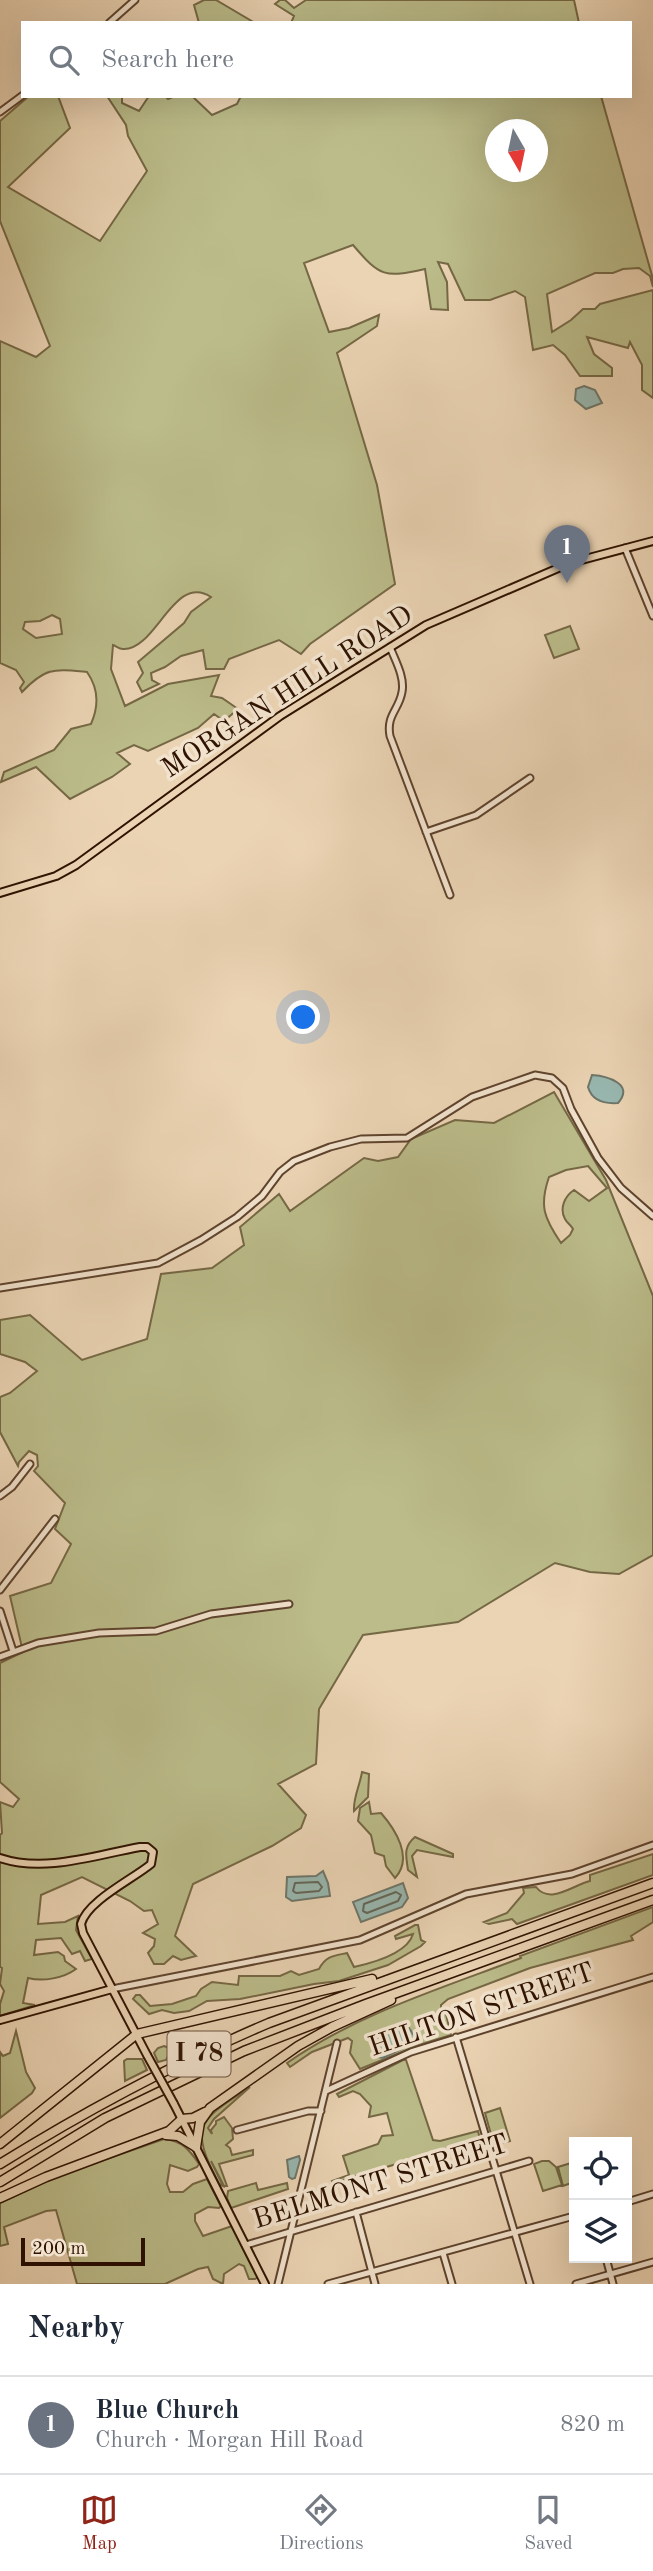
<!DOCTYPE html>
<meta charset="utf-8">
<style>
body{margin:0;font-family:"Old Standard TT",serif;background:#f2f2f3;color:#1f2937}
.controls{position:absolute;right:21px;bottom:21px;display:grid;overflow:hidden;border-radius:0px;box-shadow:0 7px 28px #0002}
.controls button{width:63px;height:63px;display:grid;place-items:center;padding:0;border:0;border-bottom:2px solid #e0e1e3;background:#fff;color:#1f2937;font:35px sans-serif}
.compass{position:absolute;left:485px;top:119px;width:63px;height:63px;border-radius:50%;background:#fff;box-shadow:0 7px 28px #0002;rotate:171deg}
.scale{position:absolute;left:21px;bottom:18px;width:124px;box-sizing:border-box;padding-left:7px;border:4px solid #2f1300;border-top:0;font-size:19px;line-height:24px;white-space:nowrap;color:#2f1300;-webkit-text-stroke:5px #f2e3ce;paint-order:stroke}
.you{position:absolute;left:304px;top:1018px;width:24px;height:24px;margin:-18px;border:5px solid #fff;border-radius:50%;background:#1a73e8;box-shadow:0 0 0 10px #1a73e833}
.badge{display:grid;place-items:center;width:46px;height:46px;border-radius:50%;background:#8f2418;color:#fff;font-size:23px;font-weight:700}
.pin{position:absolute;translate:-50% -58px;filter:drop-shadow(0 2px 4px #0008)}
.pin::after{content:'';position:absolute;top:37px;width:24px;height:21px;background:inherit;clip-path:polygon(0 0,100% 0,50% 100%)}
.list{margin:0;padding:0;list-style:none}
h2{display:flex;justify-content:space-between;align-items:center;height:91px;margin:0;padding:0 28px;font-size:30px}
h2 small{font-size:23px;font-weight:400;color:#747a83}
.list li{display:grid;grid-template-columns:46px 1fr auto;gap:21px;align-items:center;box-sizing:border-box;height:98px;padding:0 28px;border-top:2px solid #e0e1e3}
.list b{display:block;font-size:26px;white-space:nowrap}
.list p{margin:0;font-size:23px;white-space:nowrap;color:#747a83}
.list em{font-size:23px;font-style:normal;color:#747a83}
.icon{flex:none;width:38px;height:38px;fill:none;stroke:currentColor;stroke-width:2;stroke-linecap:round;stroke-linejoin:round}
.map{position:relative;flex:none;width:653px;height:2284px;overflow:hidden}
.search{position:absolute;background:#fff;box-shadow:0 7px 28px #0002;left:21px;right:21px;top:21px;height:77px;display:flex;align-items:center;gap:18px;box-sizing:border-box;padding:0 24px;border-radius:0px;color:#747a83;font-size:26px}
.sheet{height:189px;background:#fff}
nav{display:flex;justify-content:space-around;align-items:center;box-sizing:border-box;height:98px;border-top:2px solid #e0e1e3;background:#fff;font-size:19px;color:#747a83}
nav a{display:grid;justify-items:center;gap:4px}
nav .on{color:#8f2418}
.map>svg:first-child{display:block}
</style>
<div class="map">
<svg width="653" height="2284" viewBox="0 0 653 2284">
<rect width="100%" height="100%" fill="#ebd4b4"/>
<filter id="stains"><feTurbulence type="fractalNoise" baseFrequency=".00286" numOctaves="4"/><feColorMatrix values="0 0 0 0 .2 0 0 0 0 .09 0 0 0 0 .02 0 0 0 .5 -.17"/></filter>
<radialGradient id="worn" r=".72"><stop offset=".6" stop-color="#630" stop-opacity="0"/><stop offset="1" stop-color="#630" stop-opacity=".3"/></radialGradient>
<path fill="#bbbc8a" stroke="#756845" stroke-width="2" fill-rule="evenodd" d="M204,0H216L255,23H199L194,5Z
M280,0H285L294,8L306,0H574L579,23H291L294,16L275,4Z
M29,96H58L70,128L8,187L100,241L147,171L128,136L126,125L107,96H122V103L139,111L149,96H165L168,99L175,96H192L212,115L237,104L241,96H601L653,279V287L650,276L639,268L623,269L613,273H595L547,294L552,332L571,320L583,309H595L600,304L653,290V398L642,390V365L630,342L628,348L587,337L594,354L612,368V376H580L565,355L553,345L533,350L525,297L515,291L490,300H465L448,264L438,262L447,282L448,310L431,309L425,269C385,278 380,277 353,245L304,263L329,332L349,328L379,315L377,326L337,353L377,485L395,584L310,644L301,654L279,640L229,659L224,669H206L203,650L181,656L165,667L151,673L152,680L159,684L142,692L137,682L143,673L138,662L184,623L191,612L211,597C174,572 156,651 123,649C119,649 116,646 113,645L111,669L125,706L168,684L219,675L211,696L222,698L238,709L224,721L214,714L198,728L148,751L134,745L117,753L130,764L112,777L70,799L36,767L1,782L4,772L54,750L71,729L91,724C99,706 99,689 87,672C54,669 46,667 22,692L20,688L24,682L16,670L0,663V341L36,357L50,346L0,221V121ZM496,130H538V172H496ZM52,615L60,619L62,634L36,638L23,629L25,622L40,621Z
M570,626L579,649L554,658L545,635Z
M554,1092L606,1180L653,1296V1555L619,1574L590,1572L555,1563L458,1622L363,1635L319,1709L316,1764L278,1784L306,1815L301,1828L272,1846L193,1884L175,1936L196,1956L181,1960L173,1956L164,1964H154L148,1953L154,1946L155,1939L143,1933L158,1924L152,1910L144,1911L130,1901L82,1877L41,1895L38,1924L65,1922L78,1916L76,1930L92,1959L85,1961L80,1951L72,1954L61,1938L36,1940L34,1955L58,1952L64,1956L65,1961L76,1969C64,1978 43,1982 28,1978L23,2003L35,2005L0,2016V2004L4,1991L0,1984L2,1968L0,1967V1835L2,1833L0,1802L13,1807L19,1799L0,1782V1663L23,1652L10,1596L51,1583L71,1544L55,1529L65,1503L34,1471L38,1466L37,1455L29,1451L19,1462L18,1466L0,1432V1397L10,1393L37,1371L25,1362L0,1354V1320L30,1315L82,1360L147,1339L161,1274L212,1268L244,1245L240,1227L279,1194L290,1211L364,1158L378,1161L398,1157L411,1139L455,1120L494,1123ZM588,1166L607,1188L589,1201L574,1190C565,1196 559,1208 565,1219C567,1223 571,1225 573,1229L570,1235L561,1243C544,1218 539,1206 549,1177L566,1170Z
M362,1772L369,1774L368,1797L354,1811C353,1798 360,1785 362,1772Z
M369,1802L371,1814L381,1813C395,1829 414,1858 395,1878L386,1866L384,1856L375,1853L371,1835L358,1821L360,1808Z
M415,1837L453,1854V1857L417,1850L412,1856L417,1877L408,1870C406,1856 403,1847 415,1837Z
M653,1854V1875L517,1924L512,1919L489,1924L484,1922L507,1913L524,1893L523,1888L536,1887C550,1905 573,1885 590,1881V1875Z
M653,1907V1922L631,1936L633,1940L530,1968L448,1999L441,2005V2010L446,2014L451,2035L419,2045L360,2069L350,2053L352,2041L348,2038L312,2052L290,2067L287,2063C357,2014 442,1988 521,1958L520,1956Z
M415,1925H418L421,1940L425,1942L421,1946L388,1965L339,1981L314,1984L240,1999L207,2001L189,2011L174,2013L162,2010L149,2014L133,1999L136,1995H140L150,2006L172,2004L196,1996L201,1989L212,1982L238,1985L239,1976H280L291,1971L299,1975L319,1969C326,1956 333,1956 347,1953L354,1967C372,1963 407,1954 413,1934L396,1939L395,1936Z
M16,2031L26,2072L35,2088L32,2093L0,2118V2052L3,2056L10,2053Z
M164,2046L169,2048L170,2053L166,2060L158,2062L154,2053L158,2048Z
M127,2059H142L147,2070L125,2081L124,2061Z
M403,2060H406L433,2140L440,2141L478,2131L480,2139L333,2183L332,2181L349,2175L343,2156L378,2144L382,2136L393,2135L387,2113L369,2117L371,2106L360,2094L353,2091L339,2097L337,2094Z
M250,2087L214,2119L208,2128L212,2134L211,2130L216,2124V2121L224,2117L232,2128L233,2139L226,2145L230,2148L232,2155L253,2150V2155L219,2164L227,2186H224L211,2161L223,2186L219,2184C188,2124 199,2121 250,2087Z
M500,2108L510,2141L494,2145L485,2113Z
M164,2139C182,2141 189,2149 199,2164L197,2167L188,2171L170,2165L167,2184L170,2192H183L193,2184L207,2179L221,2206L219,2208L208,2207L195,2214V2221L203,2236L232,2226L258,2277L255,2279H249L244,2266L239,2264L224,2274L223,2284L213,2279L208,2267L198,2269L165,2284H77L56,2210L46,2211L4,2227L8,2244L0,2246V2203L55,2177Z
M542,2161H549L556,2167L562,2185L543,2191L534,2164Z
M571,2163L574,2182L563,2186L558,2167Z
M256,2183L258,2190L287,2183L288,2189L231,2208L227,2198L228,2191Z"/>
<path fill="#98b8b1" stroke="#6e766a" stroke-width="2" d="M584,386L595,390L602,403L586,409L575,400L576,389Z
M592,1075C607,1076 635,1084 618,1103C604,1104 592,1101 588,1087Z
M323,1871L328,1883L330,1896L292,1901L286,1897L287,1877L316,1876Z
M403,1883L408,1898L402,1907L361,1922L353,1902Z
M409,2028L415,2037L414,2043L383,2058L378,2057L374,2051L371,2036L377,2031Z
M299,2156L300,2160L295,2178L292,2179L289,2177L287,2160Z"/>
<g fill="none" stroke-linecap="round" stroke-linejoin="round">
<path stroke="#646658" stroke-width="2" d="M318,1882L322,1887L319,1891L296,1893L293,1891L295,1883Z
M396,1892L401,1895L398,1901L367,1913L363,1911L364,1904Z"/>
<g stroke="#5e432d" stroke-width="9">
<path id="minor" d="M109,23L135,0
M0,112L23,95
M625,548L653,616
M390,647C395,660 405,677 402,692C399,710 386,715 390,736L450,895
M426,832L476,815L530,778
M0,1288L158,1263L201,1240L237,1217L262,1196L280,1172L294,1161L330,1147L361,1139L407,1138L472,1097L535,1075L552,1078L563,1088L571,1109L598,1158L621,1188L653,1216
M0,1496L12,1487L30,1464
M0,1590L55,1519
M0,1611L13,1651
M0,1657L38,1643L99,1633L156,1631L211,1614L289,1604
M112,1989L360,1940L466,1894L572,1874L653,1845
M456,2037L530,2284
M326,2091L411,2052L653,1977
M237,2130L308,2111H321
M627,2202L653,2194
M356,2212L375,2284
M246,2245L529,2161
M443,2253L452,2284
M606,2258L613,2284
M278,2284L337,2043
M328,2284L574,2216
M576,2284L653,2262"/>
</g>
<g stroke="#2f1300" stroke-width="10">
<path id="major" d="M0,893L56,876L76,865L280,716L426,625L570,563L653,541
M0,1858C45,1873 95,1855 140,1847H147L153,1852L151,1864C133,1879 87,1901 81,1924L83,1933L147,2055
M0,2020L112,1989
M174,2104L265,2284"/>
</g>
<g stroke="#2f1300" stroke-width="11">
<path id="highway" d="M166,2135L178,2136L196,2147
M0,2144L137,2034L372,1979
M196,2147L200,2122L210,2108L298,2046L332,2027L391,2000
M0,2164C87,2110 175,2063 269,2023L653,1883
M0,2182L105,2118L244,2051L366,2004L653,1900
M0,2198L46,2177L169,2131L182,2119L193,2118L205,2112"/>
</g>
<use href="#minor" stroke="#f2e3ce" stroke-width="5"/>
<use href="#major" stroke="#ebd4b4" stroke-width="6"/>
<use href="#highway" stroke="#ebd4b4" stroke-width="8"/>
<g stroke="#2f1300" stroke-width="10" stroke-linecap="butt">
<path id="major-bridge" d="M147,2055L174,2104"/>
</g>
<use href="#major-bridge" stroke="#ebd4b4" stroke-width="6"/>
</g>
<g text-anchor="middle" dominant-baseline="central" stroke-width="7" stroke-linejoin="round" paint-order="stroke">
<rect fill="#f2e3ce" stroke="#6a513e" stroke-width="2" x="167.5" y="2031.5" width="63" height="45" rx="5"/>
<g font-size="26" font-weight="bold" fill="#2f1300">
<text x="199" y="2054">I 78</text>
</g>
<g font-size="28" fill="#2f1300" stroke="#f2e3ce">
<text transform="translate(288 693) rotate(-33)">MORGAN HILL ROAD</text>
<text transform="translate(482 2011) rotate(-19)">HILTON STREET</text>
<text transform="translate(381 2183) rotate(-17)">BELMONT STREET</text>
</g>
</g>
<rect width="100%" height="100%" filter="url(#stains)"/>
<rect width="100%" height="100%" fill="url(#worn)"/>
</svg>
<div class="controls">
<button><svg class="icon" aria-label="locate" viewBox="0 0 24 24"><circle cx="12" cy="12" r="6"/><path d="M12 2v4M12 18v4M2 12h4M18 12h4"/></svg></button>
<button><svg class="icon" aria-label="layers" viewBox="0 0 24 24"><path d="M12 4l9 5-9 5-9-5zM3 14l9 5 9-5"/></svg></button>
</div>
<svg class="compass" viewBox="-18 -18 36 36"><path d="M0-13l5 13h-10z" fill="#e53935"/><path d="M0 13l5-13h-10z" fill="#747a83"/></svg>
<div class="scale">200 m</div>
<div class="you"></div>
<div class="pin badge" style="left:567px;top:583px;background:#6b7280">1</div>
<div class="search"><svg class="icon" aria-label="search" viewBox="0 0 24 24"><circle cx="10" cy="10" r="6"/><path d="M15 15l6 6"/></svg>Search here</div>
</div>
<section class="sheet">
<h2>Nearby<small></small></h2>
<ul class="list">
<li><span class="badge" style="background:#6b7280">1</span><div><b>Blue Church</b><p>Church · Morgan Hill Road</p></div><em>820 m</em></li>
</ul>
</section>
<nav>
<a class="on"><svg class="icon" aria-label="map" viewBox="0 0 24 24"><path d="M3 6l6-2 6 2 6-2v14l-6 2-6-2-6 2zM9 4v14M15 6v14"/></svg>Map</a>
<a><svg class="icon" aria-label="directions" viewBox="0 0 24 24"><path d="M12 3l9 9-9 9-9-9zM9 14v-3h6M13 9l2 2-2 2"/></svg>Directions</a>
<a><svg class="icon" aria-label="saved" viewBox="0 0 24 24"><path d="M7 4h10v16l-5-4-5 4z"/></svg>Saved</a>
</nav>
